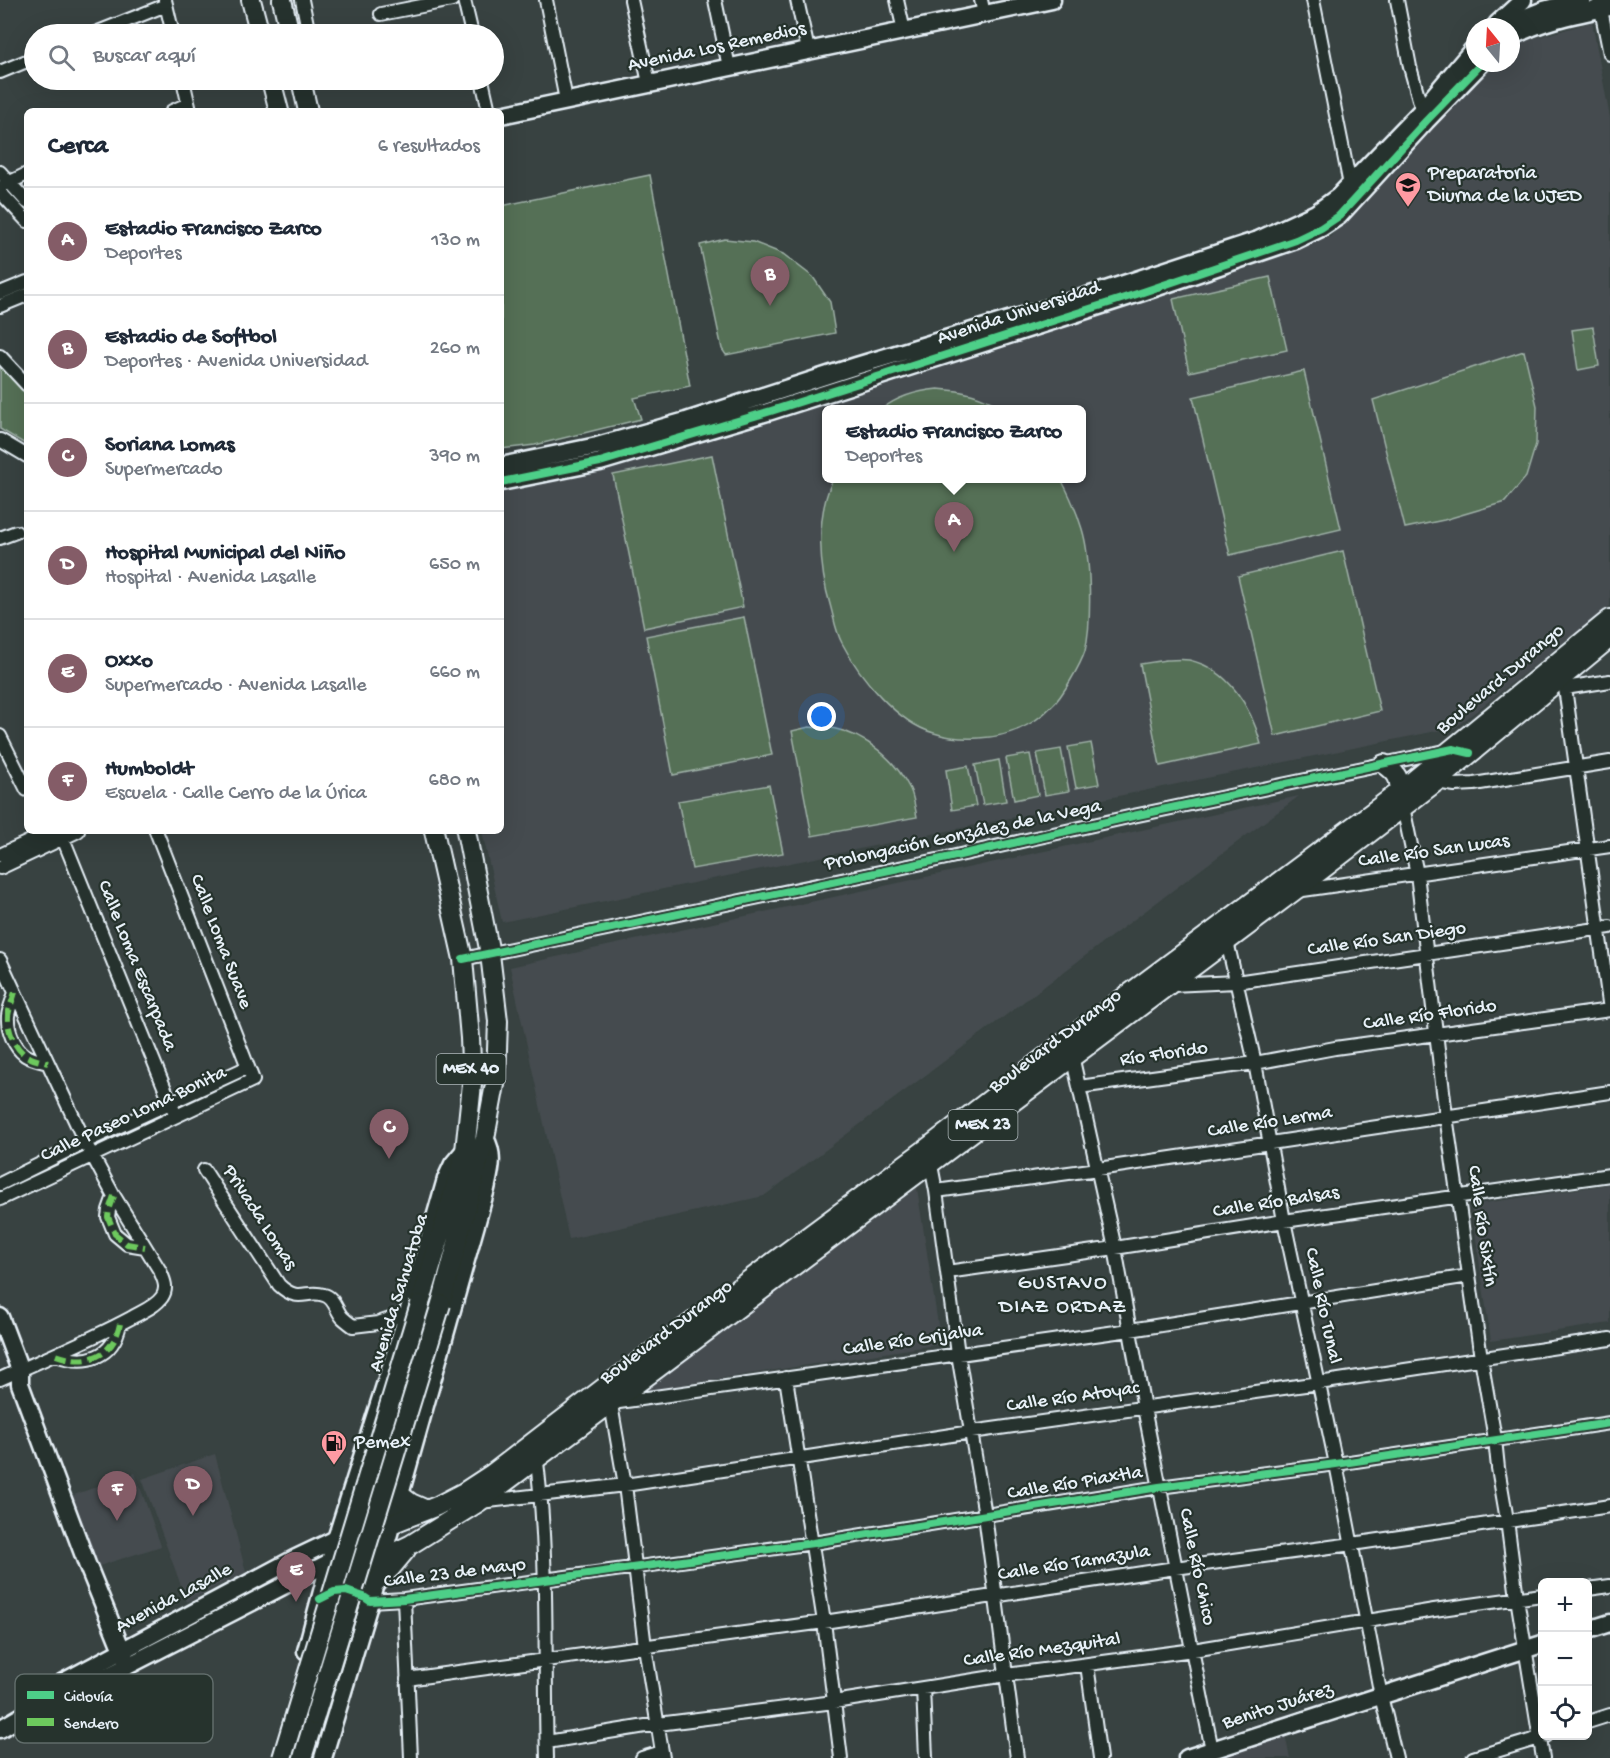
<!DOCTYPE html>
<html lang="es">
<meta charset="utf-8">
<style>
body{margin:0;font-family:"Gochi Hand",sans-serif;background:#f2f2f3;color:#1f2937}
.controls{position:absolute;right:18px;bottom:18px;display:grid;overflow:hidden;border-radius:9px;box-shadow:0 6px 24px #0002}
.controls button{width:54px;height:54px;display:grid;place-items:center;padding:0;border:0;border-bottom:2px solid #e0e1e3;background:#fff;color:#1f2937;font:30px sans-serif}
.compass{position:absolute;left:1466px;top:18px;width:54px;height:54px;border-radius:50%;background:#fff;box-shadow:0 6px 24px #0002;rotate:342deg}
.you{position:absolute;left:822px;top:717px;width:21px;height:21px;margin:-15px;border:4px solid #fff;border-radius:50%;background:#1a73e8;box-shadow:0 0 0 9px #1a73e833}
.badge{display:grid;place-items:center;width:39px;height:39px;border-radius:50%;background:#845c67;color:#fff;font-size:20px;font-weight:700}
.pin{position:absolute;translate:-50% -50px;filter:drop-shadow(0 2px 3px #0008)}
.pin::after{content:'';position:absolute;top:32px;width:21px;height:18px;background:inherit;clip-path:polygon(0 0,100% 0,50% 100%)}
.popup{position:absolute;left:822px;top:405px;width:264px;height:78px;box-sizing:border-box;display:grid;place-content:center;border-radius:9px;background:#fff;filter:drop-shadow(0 2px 4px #0005);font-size:20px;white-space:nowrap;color:#747a83}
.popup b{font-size:22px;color:#1f2937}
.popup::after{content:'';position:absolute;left:50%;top:100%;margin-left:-12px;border:12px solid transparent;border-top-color:#fff}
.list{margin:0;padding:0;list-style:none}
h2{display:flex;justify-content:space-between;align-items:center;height:78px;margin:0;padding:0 24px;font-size:26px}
h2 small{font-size:20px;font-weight:400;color:#747a83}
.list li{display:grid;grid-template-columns:39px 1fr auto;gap:18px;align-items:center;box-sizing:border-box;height:108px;padding:0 24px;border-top:2px solid #e0e1e3}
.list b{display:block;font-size:22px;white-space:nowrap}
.list p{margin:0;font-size:20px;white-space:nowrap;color:#747a83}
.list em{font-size:20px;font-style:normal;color:#747a83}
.icon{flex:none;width:33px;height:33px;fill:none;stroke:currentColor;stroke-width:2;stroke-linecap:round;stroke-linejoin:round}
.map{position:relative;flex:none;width:1610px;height:1758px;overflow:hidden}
.search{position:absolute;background:#fff;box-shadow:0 6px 24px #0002;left:24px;top:24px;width:480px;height:66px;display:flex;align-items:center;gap:15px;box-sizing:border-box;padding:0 21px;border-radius:33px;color:#747a83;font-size:22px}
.panel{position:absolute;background:#fff;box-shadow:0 6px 24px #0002;left:24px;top:108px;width:480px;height:726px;border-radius:9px}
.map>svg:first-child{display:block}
</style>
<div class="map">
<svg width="1610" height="1758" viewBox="0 0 1610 1758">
<rect width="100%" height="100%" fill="#384241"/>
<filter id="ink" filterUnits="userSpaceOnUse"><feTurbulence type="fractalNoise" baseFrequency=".0167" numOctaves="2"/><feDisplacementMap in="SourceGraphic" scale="12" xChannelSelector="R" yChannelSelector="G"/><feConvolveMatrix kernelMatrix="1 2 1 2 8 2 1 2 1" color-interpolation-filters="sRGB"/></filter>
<g filter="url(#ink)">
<path fill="#454c4f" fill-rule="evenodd" d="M1592,22L1610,118V606L1456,727L502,922L482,831H501V488L613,465L1330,237L1487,63H1511V45ZM826,410H1082V478H826Z
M1299,796L764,1196L569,1239L510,967Z
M1610,1184V1323L1491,1341L1471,1205Z
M917,1188L941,1344L642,1391Z
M215,1454L246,1572L187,1602L142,1479Z
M135,1473L161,1546L99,1566L71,1496Z
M1285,1735L1290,1758H1211Z"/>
<path fill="#557056" stroke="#9eb0a7" stroke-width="1.5" d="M650,175L690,386L634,398L641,419L535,445L501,449V206Z
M725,239L753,242L783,254L813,277L830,302L835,333L726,355L722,349L700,245Z
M1270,277L1287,350L1189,372L1173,299Z
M1593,327L1599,366L1578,370L1572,330Z
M1524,351L1537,406L1536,444L1526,477L1505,502L1444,520L1405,528L1373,400Z
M0,364L27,393V445L0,429Z
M1304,371L1341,529L1230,555L1193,397Z
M938,389C967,391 979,395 1005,409H882C898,396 917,391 938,389Z
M712,455L743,607L644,628L613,475Z
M833,479H1061C1069,494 1077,512 1082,529C1091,558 1092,622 1085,651C1081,664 1062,697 1052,706C1033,726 1007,737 979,738C964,739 949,738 934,733C897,723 859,676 842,643C836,632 834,619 831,608C819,568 815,518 833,479Z
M1343,551L1380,711L1275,736L1238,576Z
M744,617L772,755L673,775L646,636Z
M1166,660C1174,660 1182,659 1189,660C1229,669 1251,707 1261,744L1160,766L1140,664Z
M809,727C817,728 825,727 832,728C866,735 895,759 910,789C914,797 915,808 917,817L812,836L792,731Z
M1091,743L1099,784L1076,788L1068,747Z
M1061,749L1069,791L1045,795L1037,753Z
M1030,754L1038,795L1014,800L1006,758Z
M999,760L1006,801L983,805L975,765Z
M968,766L976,806L952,810L946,770Z
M769,785L783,853L692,869L678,801Z"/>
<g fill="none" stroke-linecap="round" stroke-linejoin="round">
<g stroke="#e8f1f8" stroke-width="16">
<path id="street" d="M165,0L173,34
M302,0L309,34
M464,0L472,34
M546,0L566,100
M631,0L649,83
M715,0L729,67
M797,0L808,50
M897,0L904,31
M981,0L984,14
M1313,0L1350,185
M1397,0L1410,67L1422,110
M1599,0L1610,54
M381,14L452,0
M93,34L166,5
M0,72L34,58
M183,80L190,111
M482,80L489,111
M172,111L188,104
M0,172L27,202
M4,185L27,174
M0,192L27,221
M0,293L27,282
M0,306L27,295
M0,356L27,385
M0,440L27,456
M0,538L16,532
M1560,683L1565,688L1610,681
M1565,688L1610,1010
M0,736L27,790
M1436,782L1455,785L1474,784L1610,762
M1403,807L1417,874L1446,1116L1481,1358L1495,1439L1498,1468L1507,1520L1517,1598L1543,1758
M60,831L176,1116
M0,855L52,831
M0,868L78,831
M1296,891L1610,846
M1226,937L1255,1063L1284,1221L1336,1464L1381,1696L1396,1758
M463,959L942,859L1133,816L1445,751
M0,960L85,1142L114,1196L160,1271C164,1280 168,1288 162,1297C155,1307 141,1312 131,1318C88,1341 44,1359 0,1379
M1171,985L1236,982L1610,927
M15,992C13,1000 9,1008 8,1016C7,1029 14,1047 25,1055C31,1059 40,1061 48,1063
M1071,1051L1115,1248L1144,1408L1212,1750
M1079,1087L1255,1063L1335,1048L1610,1010
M930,1160L936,1191L958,1354L985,1515L1017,1758
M204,1170L279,1285C299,1304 306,1289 324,1295C334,1297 336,1310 342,1317C345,1320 349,1323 353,1326L378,1323L408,1313
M0,1184L85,1142L248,1067
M936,1191L1098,1169L1610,1092
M114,1196L109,1210L108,1217L115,1234L127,1244L145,1247
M0,1199L253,1080L156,831
M947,1272L1115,1248L1284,1221L1610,1175
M56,1355C86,1366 113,1358 120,1324
M786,1378L824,1622L841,1758
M610,1399L625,1485L645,1647L663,1758
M612,1403L1130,1330L1469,1276
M536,1454C549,1554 544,1657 547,1758
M480,1502L625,1485L971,1432L1319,1383L1610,1339
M1588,1589L1610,1586
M404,1599L411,1758
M370,1601L404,1599L813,1543L1159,1487L1336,1464L1610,1423
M1087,1665L1100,1758
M407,1679L824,1622L1175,1568L1352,1544L1610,1506
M923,1688L926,1758
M1588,1722L1610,1715
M547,1742L658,1724L834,1702L1006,1675L1193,1650L1434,1610L1542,1595
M642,1758L662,1752
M1473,1758L1546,1736"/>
</g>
<g stroke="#e8f1f8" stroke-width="21">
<path id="secondary" d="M1497,24L1523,0
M1501,27L1544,10L1582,0
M1511,37C1542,20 1576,14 1610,7
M501,115L1052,0
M501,466L597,446L686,421L856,366L1075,300L1258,240L1316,213L1338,197L1422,110L1475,47
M501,482L600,462L771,411L1143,292L1258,253L1296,240L1321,228L1339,216L1426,121L1482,63
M0,1317L20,1370V1384L87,1564L128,1665
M1588,1630L1610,1623
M306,1651L336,1539L408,1313L446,1179L453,1164L464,1151
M40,1705L54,1689L63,1682L294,1559L336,1539
M0,1729L39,1706L71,1695L330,1562
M323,1758L370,1601L486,1189C490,1171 495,1155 485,1138
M1187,1758L1542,1644"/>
</g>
<g stroke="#e8f1f8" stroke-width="22">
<path id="primary" d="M251,0L260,34
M282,0L290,34
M271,80L279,111
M301,80L308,111
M1384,764C1396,772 1401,779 1399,792
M420,1304L450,1204L465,1151L472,1084L470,1038L463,959L434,831
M441,1304L485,1138L496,1079L498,1021L490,954L466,831
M399,1494L411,1503L427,1510
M336,1539L391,1524L437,1506L464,1492L493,1473L606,1386L927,1148L1067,1040L1399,792L1610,619
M330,1562L381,1558L389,1555L410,1545L479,1502L1293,892L1436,782L1610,638
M374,1584L391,1568L406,1550
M302,1758L315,1716"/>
</g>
<use href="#street" stroke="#26332d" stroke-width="12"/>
<use href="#secondary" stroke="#26332d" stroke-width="16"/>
<use href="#primary" stroke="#26332d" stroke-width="18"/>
<g stroke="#e8f1f8" stroke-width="22" stroke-linecap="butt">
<path id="primary-bridge" d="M315,1716L441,1304
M282,1758L420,1304"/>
</g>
<use href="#primary-bridge" stroke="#26332d" stroke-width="18"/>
<path stroke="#6dc95d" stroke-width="6" stroke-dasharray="12 6" stroke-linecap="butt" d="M15,992C13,1000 9,1008 8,1016C7,1029 14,1047 25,1055C31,1059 40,1061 48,1063
M114,1196L109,1210L108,1217L115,1234L127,1244L145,1247
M56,1355C86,1366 113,1358 120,1324"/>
<g stroke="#26332d" stroke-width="11">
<path id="cycleway" d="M501,482L600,462L771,411L1143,292L1258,253L1296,240L1321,228L1339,216L1426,121L1482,63
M463,959L942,859L1133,816L1453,749L1470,753
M320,1599L334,1592L346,1591L364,1597L370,1601L404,1599L545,1580L813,1543L1159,1487L1336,1464L1610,1423"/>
</g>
<use href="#cycleway" stroke="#4dcf88" stroke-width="8"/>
</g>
</g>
<defs>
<g id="school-pin" transform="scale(1.35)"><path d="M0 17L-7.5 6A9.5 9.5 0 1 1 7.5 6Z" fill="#ff9aa2" stroke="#26332d"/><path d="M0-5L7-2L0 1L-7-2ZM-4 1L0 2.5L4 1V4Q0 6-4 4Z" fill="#111"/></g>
<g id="fuel-pin" transform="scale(1.35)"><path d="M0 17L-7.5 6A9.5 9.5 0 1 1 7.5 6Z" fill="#ff9aa2" stroke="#26332d"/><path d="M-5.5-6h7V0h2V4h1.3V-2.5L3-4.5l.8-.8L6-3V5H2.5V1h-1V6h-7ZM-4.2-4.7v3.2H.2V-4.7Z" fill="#111"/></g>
</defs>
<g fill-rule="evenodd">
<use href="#school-pin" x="1408" y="185"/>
<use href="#fuel-pin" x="334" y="1443"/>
</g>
<g text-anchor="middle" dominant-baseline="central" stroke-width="4.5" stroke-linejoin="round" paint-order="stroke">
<g fill="#26332d" stroke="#aeb8bb" stroke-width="1.5">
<rect x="436.5" y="1054" width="69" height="30" rx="4.5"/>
<rect x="948.5" y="1110" width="69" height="30" rx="4.5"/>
</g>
<g font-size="18" font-weight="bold" fill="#e8f1f8">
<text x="471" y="1069">MEX 40</text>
<text x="983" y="1125">MEX 23</text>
</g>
<g font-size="20" fill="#e8f1f8" stroke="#26332d">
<text transform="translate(717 48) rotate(-12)">Avenida Los Remedios</text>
<text transform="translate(1019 314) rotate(-18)">Avenida Universidad</text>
<text transform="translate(1501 680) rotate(-40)">Boulevard Durango</text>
<text transform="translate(963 836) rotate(-12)">Prolongación González de la Vega</text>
<text transform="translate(1434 852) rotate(-8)">Calle Río San Lucas</text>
<text transform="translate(1387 940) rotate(-8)">Calle Río San Diego</text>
<text transform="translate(220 942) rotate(69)">Calle Loma Suave</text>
<text transform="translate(136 966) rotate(68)">Calle Loma Escarpada</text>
<text transform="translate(1430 1016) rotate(-8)">Calle Río Florido</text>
<text transform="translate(1056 1042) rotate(-37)">Boulevard Durango</text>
<text transform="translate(1164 1055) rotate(-8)">Río Florido</text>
<text transform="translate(134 1115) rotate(-25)">Calle Paseo Loma Bonita</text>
<text transform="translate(1270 1123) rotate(-9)">Calle Río Lerma</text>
<text transform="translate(1276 1203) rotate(-9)">Calle Río Balsas</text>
<text transform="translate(259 1218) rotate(57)">Privada Lomas</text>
<text transform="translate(1481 1226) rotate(82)">Calle Río Sixtín</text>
<text transform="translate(400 1293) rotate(-73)">Avenida Sahuatoba</text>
<text transform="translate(1322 1306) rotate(78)">Calle Río Tunal</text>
<text transform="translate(667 1333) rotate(-37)">Boulevard Durango</text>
<text transform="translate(913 1341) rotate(-8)">Calle Río Grijalva</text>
<text transform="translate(1073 1398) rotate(-8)">Calle Río Atoyac</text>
<text transform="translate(1075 1484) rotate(-9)">Calle Río Piaxtla</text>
<text transform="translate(1074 1564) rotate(-9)">Calle Río Tamazula</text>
<text transform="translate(1196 1567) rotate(78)">Calle Río Chico</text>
<text transform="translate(455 1574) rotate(-7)">Calle 23 de Mayo</text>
<text transform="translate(174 1599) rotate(-28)">Avenida Lasalle</text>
<text transform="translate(1042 1651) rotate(-8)">Calle Río Mezquital</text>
<text transform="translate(1278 1707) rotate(-18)">Benito Juárez</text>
</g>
<g font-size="20" fill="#e8f1f8" stroke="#26332d" text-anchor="start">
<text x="1428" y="174">Preparatoria<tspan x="1428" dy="23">Diurna de la UJED</tspan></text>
<text x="354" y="1443">Pemex</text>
</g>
<g font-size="21" letter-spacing="1.5" fill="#e8f1f8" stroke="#26332d">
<text x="1063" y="1284">GUSTAVO<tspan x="1063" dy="24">DIAZ ORDAZ</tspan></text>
</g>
</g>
<rect x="15" y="1674" width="198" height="69" rx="9" fill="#26332d" stroke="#606c6a" stroke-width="1.5"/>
<rect x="27" y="1691" width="27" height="8" fill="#4dcf88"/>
<rect x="27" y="1718" width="27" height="8" fill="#6dc95d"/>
<g font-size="16" fill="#e8f1f8">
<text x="64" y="1701">Ciclovía</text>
<text x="64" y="1728">Sendero</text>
</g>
</svg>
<div class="controls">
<button>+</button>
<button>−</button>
<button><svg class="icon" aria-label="locate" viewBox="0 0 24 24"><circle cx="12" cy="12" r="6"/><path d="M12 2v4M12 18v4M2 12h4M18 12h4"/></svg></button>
</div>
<svg class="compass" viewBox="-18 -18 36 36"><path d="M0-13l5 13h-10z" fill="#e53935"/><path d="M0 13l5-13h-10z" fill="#747a83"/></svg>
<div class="you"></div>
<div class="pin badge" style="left:954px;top:552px">A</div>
<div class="popup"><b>Estadio Francisco Zarco</b>Deportes</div>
<div class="pin badge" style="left:770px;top:306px">B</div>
<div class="pin badge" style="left:389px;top:1159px">C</div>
<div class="pin badge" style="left:193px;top:1516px">D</div>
<div class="pin badge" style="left:296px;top:1602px">E</div>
<div class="pin badge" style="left:117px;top:1521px">F</div>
<div class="search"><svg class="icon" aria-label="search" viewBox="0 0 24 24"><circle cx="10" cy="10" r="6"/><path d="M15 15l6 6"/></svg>Buscar aquí</div>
<section class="panel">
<h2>Cerca<small>6 resultados</small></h2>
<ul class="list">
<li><span class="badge">A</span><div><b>Estadio Francisco Zarco</b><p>Deportes</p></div><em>130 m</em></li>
<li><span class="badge">B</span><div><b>Estadio de Softbol</b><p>Deportes · Avenida Universidad</p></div><em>260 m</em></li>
<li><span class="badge">C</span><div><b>Soriana Lomas</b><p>Supermercado</p></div><em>390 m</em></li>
<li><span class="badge">D</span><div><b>Hospital Municipal del Niño</b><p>Hospital · Avenida Lasalle</p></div><em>650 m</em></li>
<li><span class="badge">E</span><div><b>Oxxo</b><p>Supermercado · Avenida Lasalle</p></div><em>660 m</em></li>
<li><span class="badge">F</span><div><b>Humboldt</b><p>Escuela · Calle Cerro de la Úrica</p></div><em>680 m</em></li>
</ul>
</section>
</div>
